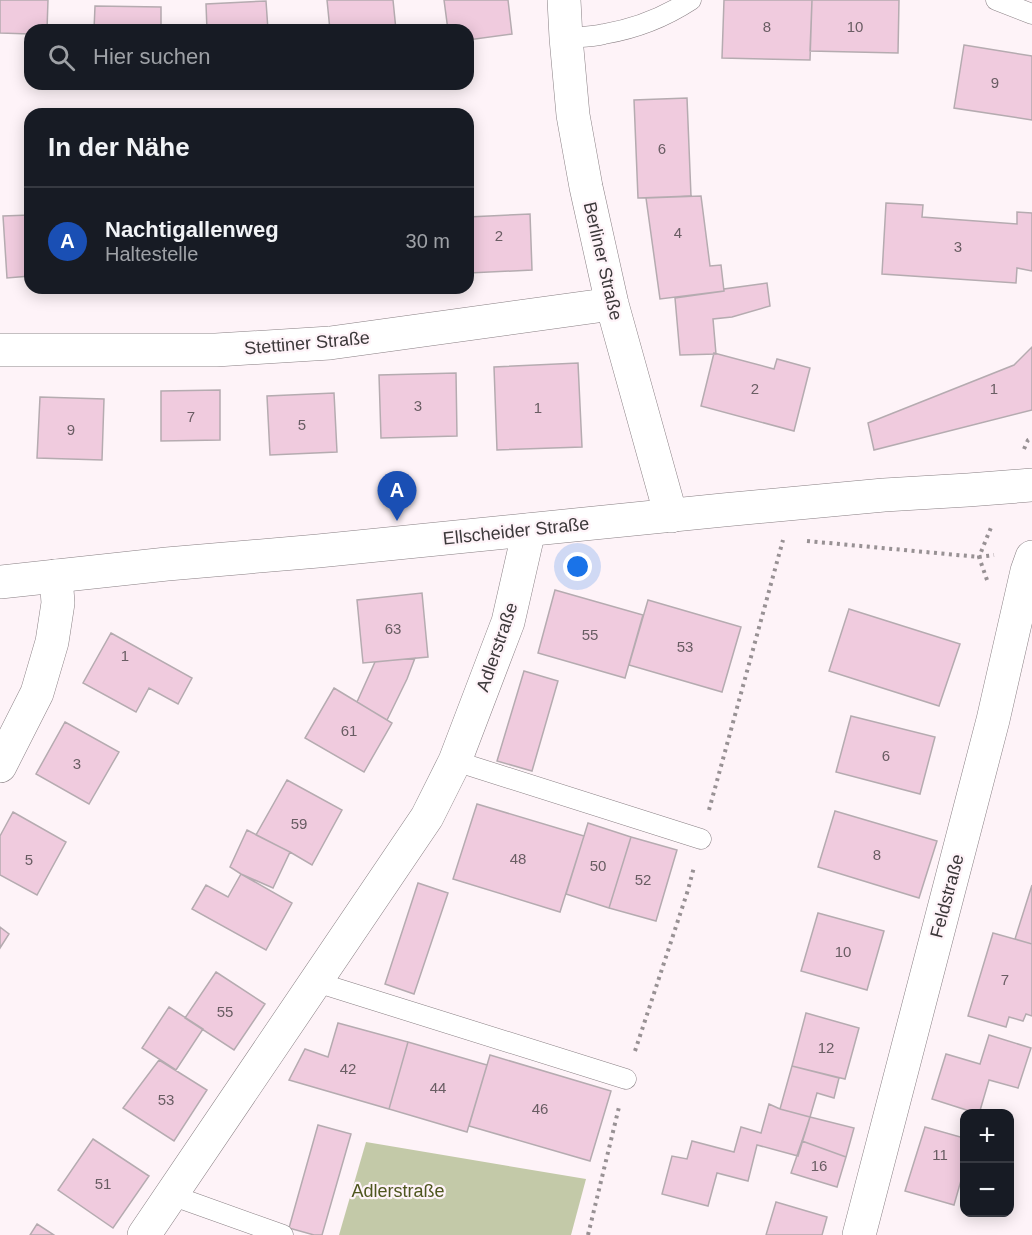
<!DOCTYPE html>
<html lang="de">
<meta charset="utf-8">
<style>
body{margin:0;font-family:Helvetica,sans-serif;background:#242831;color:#f1f3f6}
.controls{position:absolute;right:18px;bottom:18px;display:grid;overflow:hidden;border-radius:12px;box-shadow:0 3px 15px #0003}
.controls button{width:54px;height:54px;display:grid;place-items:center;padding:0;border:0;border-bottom:2px solid #363941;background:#171b24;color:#f1f3f6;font:30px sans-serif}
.you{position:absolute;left:578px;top:567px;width:21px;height:21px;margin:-15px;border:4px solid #fff;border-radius:50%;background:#1a73e8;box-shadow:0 0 0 9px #1a73e833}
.badge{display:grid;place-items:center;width:39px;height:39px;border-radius:50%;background:#db2777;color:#fff;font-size:20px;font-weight:700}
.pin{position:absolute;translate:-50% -50px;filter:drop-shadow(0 2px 3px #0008)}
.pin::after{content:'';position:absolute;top:32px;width:21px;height:18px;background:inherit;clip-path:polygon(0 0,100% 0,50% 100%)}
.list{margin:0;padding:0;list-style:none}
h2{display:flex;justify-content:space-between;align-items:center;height:78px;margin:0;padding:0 24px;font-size:26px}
h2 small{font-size:20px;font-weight:400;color:#9ea1a6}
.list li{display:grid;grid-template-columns:39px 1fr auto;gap:18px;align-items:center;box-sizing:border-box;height:108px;padding:0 24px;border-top:2px solid #363941}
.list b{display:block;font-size:22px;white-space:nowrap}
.list p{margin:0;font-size:20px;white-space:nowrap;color:#9ea1a6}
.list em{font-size:20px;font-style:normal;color:#9ea1a6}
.icon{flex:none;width:33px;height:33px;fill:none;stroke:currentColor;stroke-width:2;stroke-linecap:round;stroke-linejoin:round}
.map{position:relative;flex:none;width:1032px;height:1235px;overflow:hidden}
.search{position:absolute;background:#171b24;box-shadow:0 3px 15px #0003;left:24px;top:24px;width:450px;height:66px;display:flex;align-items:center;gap:15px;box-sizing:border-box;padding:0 21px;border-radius:18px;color:#9ea1a6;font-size:22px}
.panel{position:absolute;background:#171b24;box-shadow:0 3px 15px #0003;left:24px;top:108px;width:450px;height:186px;border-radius:18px}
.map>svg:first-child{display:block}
</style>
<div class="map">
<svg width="1032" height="1235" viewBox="0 0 1032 1235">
<rect width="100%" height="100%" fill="#fef3f8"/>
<path fill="#c3c9a8" d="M366,1142L586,1179L571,1235H339Z"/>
<path fill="#f0cbde" stroke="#b5abb0" stroke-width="1.5" d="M0,0H48L47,30H30V34L0,33Z
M327,0H393L396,30H330Z
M444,0H508L512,34L468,40V30H448Z
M724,0H812L810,60L722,58Z
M812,0H899L898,53L810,51Z
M266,1L268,30H207L206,4Z
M95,6L161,7V30H94Z
M964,45L1032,56V120L954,108Z
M687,98L691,196L638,198L634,100Z
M701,196L710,266L721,265L724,291L660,299L646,198Z
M886,203L923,205L922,217L1017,224V212L1032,213V271L1017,268L1016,283L882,274Z
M530,214L532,270L469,273L468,217Z
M30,215V276L7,278L3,216Z
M767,283L770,306L732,317L713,319L716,354L680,355L675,298L724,291V289Z
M1032,347V410L874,450L868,423L1014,365Z
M714,353L774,369L777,359L810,368L794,431L701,406Z
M578,363L582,447L497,450L494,367Z
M456,373L457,436L381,438L379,375Z
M220,390V440L161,441V391Z
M334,393L337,452L270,455L267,396Z
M40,397L104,399L102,460L37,458Z
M555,590L643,615L625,678L538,653Z
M422,593L428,657L363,663L357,600Z
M648,600L741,627L722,692L629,665Z
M849,609L960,644L939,706L829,671Z
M111,633L192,678L178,704L149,688L136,712L83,683Z
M415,658L407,679L387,720L357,702L375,662Z
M524,671L558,681L532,771L497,761Z
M334,688L392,723L364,772L305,738Z
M851,716L935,737L920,794L836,772Z
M65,722L119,752L89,804L36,774Z
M287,780L342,810L312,865L290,852L256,835Z
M477,804L584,836L560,912L453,879Z
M835,811L937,841L919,898L818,867Z
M13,812L66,842L37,895L0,875V836Z
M588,823L631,837L609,908L566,894Z
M247,830L290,852L273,888L241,874L230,867Z
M631,837L677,850L656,921L609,908Z
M241,874L292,903L266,950L192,909L206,885L228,897Z
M418,883L448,893L414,994L385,984Z
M1032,885V944L1015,939Z
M818,913L884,931L867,990L801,971Z
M0,927L9,934L0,948Z
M993,933L1032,944V1016L1026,1014L1023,1021L1009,1017L1006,1027L968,1016Z
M216,972L265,1004L234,1050L185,1018Z
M169,1007L203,1029L176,1070L142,1048Z
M806,1013L859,1028L845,1079L792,1066Z
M338,1023L408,1042L389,1109L289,1080L305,1049L328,1057Z
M989,1035L1031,1048L1018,1088L989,1080L979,1114L932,1099L946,1054L980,1064Z
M408,1042L487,1065L467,1132L389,1109Z
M490,1055L611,1091L590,1161L469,1126Z
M159,1060L207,1090L174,1141L123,1108Z
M792,1066L839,1078L834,1098L817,1093L810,1117L780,1109Z
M769,1104L780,1109L810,1117L798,1156L757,1145L748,1181L717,1173L708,1206L662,1194L672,1156L687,1159L692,1141L734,1152L741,1127L761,1133Z
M810,1117L854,1128L846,1157L802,1141Z
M318,1125L351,1134L322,1235H314L289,1228Z
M925,1127L964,1138V1170L954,1205L905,1191Z
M93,1139L149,1176L113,1228L58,1190Z
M802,1141L846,1157L837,1187L791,1173Z
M776,1202L827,1217L822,1235H766Z
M37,1224L54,1235H30Z"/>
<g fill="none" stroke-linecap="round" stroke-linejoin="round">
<g stroke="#887f83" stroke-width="21">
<path id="service" d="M996,0L1032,14
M566,38C579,37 592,37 604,34C634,29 665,17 691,0
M455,761L701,839
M316,982L626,1079
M171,1195L283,1235"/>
</g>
<g stroke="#887f83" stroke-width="34">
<path id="minor" d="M564,0L566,38L573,115L586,187L612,304L671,516
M0,350H216L330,343L612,304
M0,766L37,693L52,642L58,603L56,576
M144,1235L427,817L455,761L508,622L529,530"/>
</g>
<g stroke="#887f83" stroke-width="34">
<path id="tertiary" d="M0,582L167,564L318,551L723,510L884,495L968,490L1032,485
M859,1235L993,720L1027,571L1032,557"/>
</g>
<path stroke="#989194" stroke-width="4" stroke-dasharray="3 4.5" stroke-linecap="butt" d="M1024,449L1028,440L1032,438
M807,541L979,557L994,555
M987,580L979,557L992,525
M709,810L783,540
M635,1051L688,890L694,867
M588,1235L619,1107"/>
<use href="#service" stroke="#fff" stroke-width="20"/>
<use href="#minor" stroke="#fff" stroke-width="33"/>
<use href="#tertiary" stroke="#fff" stroke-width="33"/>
</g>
<g text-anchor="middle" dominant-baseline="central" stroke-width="4.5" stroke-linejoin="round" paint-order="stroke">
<g font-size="15" fill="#695d63">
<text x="767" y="26">8</text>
<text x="855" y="26">10</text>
<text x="995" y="82">9</text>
<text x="662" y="148">6</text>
<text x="678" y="232">4</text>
<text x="499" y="235">2</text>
<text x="958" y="246">3</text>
<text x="755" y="388">2</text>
<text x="994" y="388">1</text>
<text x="418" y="405">3</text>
<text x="538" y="407">1</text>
<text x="191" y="416">7</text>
<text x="302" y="424">5</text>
<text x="71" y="429">9</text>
<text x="393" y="628">63</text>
<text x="590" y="634">55</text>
<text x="685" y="646">53</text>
<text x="125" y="655">1</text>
<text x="349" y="730">61</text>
<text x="886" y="755">6</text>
<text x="77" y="763">3</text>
<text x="299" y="823">59</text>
<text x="877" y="854">8</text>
<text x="518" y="858">48</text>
<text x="29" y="859">5</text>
<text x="598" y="865">50</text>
<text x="643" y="879">52</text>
<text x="843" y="951">10</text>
<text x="1005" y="979">7</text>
<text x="225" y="1011">55</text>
<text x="826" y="1047">12</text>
<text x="348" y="1068">42</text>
<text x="438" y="1087">44</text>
<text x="166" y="1099">53</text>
<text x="540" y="1108">46</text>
<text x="940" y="1154">11</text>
<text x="819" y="1165">16</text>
<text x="103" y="1183">51</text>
</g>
<g font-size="18" fill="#3c383a" stroke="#fef3f8">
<text transform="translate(603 261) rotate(77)">Berliner Straße</text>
<text transform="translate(307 343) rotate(-5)">Stettiner Straße</text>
<text transform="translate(516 531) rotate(-6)">Ellscheider Straße</text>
<text transform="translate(497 647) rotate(-71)">Adlerstraße</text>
<text transform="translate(947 896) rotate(-75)">Feldstraße</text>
</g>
<g font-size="18" fill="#4e561e" stroke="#fef3f8">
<text x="398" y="1191">Adlerstraße</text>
</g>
</g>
</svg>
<div class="controls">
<button>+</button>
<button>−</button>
</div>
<div class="you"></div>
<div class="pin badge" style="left:397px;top:521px;background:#1a4fb4">A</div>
<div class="search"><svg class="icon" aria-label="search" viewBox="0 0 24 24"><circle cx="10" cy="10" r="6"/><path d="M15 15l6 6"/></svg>Hier suchen</div>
<section class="panel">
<h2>In der Nähe<small></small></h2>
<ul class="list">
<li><span class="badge" style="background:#1a4fb4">A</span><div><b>Nachtigallenweg</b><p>Haltestelle</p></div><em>30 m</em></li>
</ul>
</section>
</div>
